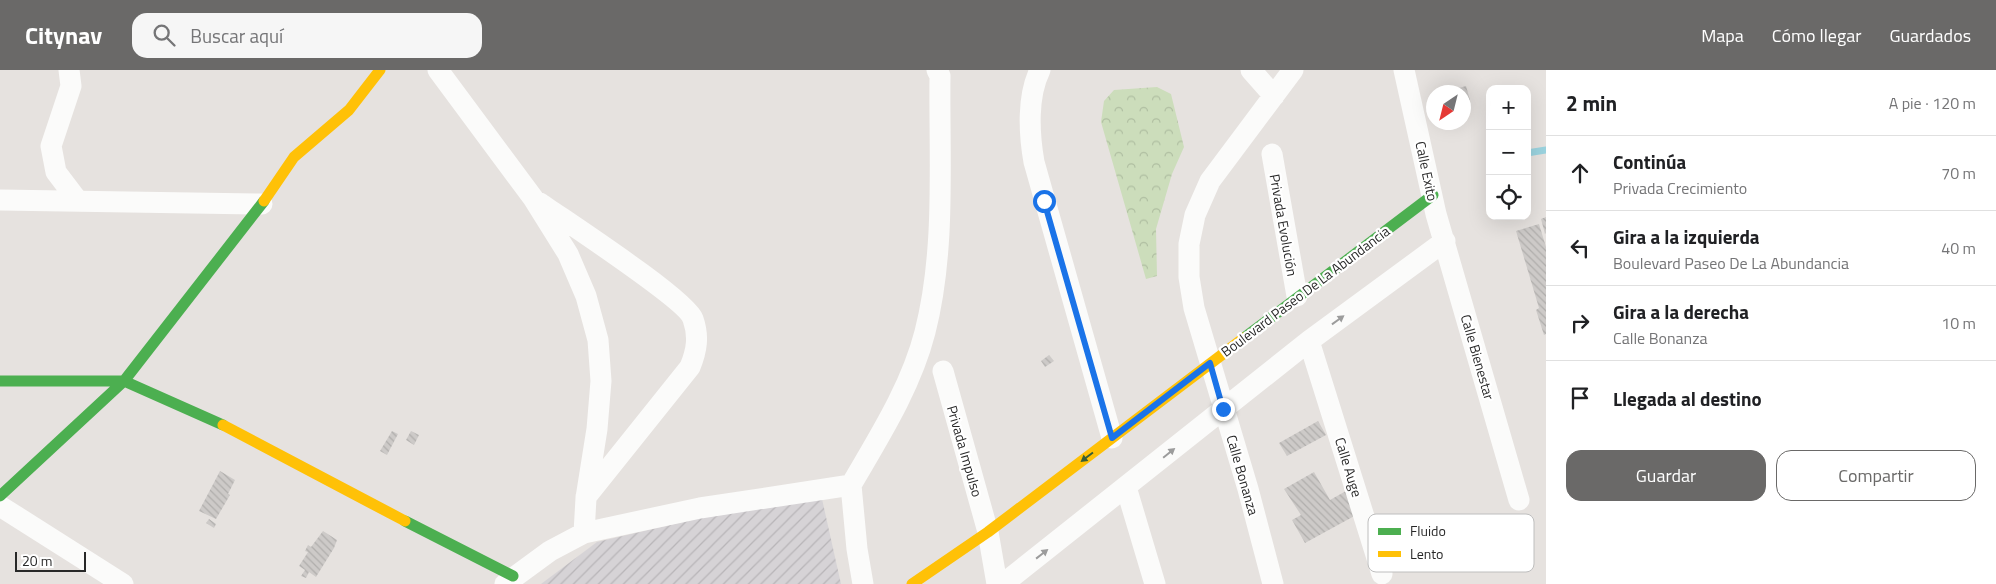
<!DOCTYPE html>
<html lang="es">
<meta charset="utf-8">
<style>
body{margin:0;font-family:"Titillium Web",sans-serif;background:#f6f6f6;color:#202124}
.controls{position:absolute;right:15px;top:15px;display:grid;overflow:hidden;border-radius:10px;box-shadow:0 5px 20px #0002}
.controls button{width:45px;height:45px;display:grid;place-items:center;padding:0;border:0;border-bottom:1px solid #e0e0e0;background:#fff;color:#202124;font:25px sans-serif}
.compass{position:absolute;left:1426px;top:15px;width:45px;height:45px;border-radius:50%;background:#fff;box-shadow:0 5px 20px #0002;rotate:215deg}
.scale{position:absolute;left:15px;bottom:12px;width:71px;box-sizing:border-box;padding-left:5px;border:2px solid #282828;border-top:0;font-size:14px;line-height:18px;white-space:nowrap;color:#282828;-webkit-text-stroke:4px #fff;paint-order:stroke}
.stop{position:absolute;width:15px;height:15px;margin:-11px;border:4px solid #1a73e8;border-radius:50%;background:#fff}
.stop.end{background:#1a73e8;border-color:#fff;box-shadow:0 1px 5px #0008}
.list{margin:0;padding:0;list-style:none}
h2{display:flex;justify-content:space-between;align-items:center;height:65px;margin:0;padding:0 20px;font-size:21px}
h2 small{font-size:16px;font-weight:400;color:#757577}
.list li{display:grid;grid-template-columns:32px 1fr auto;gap:15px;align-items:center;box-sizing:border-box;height:75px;padding:0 20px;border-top:1px solid #e0e0e0}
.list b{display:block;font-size:19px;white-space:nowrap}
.list p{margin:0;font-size:16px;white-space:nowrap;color:#757577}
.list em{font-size:16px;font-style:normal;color:#757577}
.actions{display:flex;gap:10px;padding:15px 20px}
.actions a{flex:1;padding:11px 0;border:1px solid #6a6968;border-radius:15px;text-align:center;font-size:18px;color:#6a6968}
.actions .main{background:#6a6968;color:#fff}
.icon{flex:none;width:28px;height:28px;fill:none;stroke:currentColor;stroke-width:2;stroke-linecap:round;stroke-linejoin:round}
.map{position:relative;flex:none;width:1546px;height:514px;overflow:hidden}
header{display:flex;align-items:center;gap:30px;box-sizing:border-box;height:70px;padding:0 25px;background:#6a6968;color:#fff}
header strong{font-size:24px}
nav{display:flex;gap:28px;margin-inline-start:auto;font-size:18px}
.search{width:350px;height:45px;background:#f6f6f6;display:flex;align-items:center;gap:12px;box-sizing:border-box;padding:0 18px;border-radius:15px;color:#757577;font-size:19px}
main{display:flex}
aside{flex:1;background:#fff}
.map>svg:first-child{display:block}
</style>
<header>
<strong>Citynav</strong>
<div class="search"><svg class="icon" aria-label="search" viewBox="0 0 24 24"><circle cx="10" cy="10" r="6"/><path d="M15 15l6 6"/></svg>Buscar aquí</div>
<nav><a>Mapa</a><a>Cómo llegar</a><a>Guardados</a></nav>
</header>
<main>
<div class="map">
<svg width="1546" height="514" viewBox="0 0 1546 514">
<defs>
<pattern id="industrial-furrows" width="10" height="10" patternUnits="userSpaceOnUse" patternTransform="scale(1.25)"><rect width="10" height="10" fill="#d6d3d6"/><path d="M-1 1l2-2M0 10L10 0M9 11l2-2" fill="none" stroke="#b8b5b8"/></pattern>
<pattern id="park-crowns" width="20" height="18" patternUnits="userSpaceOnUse" patternTransform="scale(1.25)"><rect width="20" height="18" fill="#cdb"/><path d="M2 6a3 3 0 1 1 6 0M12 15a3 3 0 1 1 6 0" fill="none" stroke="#afbea1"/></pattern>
<pattern id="building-back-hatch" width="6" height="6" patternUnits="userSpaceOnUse" patternTransform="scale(1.25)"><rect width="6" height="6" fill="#cdcac8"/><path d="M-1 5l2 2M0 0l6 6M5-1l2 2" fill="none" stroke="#b0aeac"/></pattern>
</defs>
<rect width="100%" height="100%" fill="#e6e2df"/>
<path fill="url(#industrial-furrows)" d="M820,420L841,514H541L597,472Z"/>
<path fill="url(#park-crowns)" d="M1157,17L1171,24L1184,77L1172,104L1156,159L1157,206L1146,209L1101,52L1104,31L1114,20Z"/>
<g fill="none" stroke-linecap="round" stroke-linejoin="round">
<path stroke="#9bd3df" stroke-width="7" d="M1527,83L1546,80"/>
</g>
<path fill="url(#building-back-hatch)" d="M1466,16L1470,30L1464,32V22H1452V20Z
M1546,147V163L1545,164L1541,149Z
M1539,154L1546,177V264L1544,265L1536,240L1539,238L1516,161Z
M1049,285L1054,291L1045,297L1041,291Z
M1318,351L1326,365L1287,386L1279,373Z
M392,361L398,364L387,385L380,381Z
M411,361L419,365L414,375L406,370Z
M220,401L235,410L228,424L230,425L216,449L199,441Z
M1314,402L1330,430L1346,421L1358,444L1305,473L1292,450L1301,445L1284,419Z
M209,449L216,454L214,458L206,453Z
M323,461L337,470L334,478L316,507L309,502L306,508L301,506L305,500L299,496L308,482L305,481L308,475L311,477Z"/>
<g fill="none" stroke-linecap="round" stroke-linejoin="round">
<path stroke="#fbfbfa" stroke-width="21" d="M69,0L71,16L51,76L56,102L78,131
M438,0L533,128L568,184L586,226L598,270L601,311L597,359L586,428L584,463
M1040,0C1027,26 1029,64 1034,92L1112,368
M1251,0L1274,26
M1404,0L1436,144L1519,430
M1272,84L1297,226
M0,130L262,134
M540,133C564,150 687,230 693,249C699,266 697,280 690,297L586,427
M1309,271L1382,504
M943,301L988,462L997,514
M851,415C879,367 911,317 925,262C946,180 939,90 940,6L937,0
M851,415L857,479L863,514
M1126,417L1155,514
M0,436L123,514
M505,514L550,481L584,463L700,438L851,415
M1003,514L1309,271L1445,171
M1273,514L1248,419L1194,238L1189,207V174L1195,145L1210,111L1293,0"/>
<path stroke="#4caf50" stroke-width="11" d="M1244,268L1433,125
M0,311H124L223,355
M0,426L124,311L264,131
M405,451L513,506"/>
<path stroke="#ffc107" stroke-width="11" d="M264,131L294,87L349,40L380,0
M223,355L405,451
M912,514L988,462L1244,268"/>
</g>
<defs><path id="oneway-solid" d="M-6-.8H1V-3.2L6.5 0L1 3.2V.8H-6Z" transform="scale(1.25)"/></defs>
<g fill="#9c9c9c">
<use href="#oneway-solid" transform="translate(1338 250) rotate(-36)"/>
<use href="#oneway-solid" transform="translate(1169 383) rotate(-39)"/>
<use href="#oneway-solid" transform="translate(1042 484) rotate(-38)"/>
</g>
<use fill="#365e38" href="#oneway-solid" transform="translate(1087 387) rotate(143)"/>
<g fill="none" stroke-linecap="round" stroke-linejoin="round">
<path stroke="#1a73e8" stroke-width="6" d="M1044,131L1112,368L1210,293L1223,339"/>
</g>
<g text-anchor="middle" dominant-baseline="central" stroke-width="4.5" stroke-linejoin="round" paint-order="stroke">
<g font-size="14" fill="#282828" stroke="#fff">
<text transform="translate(1427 101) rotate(78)">Calle Exito</text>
<text transform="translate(1284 155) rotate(80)">Privada Evolución</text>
<text transform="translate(1305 221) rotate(-37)">Boulevard Paseo De La Abundancia</text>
<text transform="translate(1478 287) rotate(74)">Calle Bienestar</text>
<text transform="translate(965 381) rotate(74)">Privada Impulso</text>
<text transform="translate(1349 397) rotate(73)">Calle Auge</text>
<text transform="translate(1243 405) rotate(74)">Calle Bonanza</text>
</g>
</g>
<rect x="1368" y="444" width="166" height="58" rx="8" fill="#fff" stroke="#bebebe" stroke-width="1"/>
<rect x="1378" y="458" width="23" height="7" fill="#4caf50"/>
<rect x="1378" y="481" width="23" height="6" fill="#ffc107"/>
<g font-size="14" fill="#282828">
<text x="1410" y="466">Fluido</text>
<text x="1410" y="489">Lento</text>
</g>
</svg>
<div class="controls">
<button>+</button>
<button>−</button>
<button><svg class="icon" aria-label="locate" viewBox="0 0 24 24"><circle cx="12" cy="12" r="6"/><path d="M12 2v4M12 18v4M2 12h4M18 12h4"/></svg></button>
</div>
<svg class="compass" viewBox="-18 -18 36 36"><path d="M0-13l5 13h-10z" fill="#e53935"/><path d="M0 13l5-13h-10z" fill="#757577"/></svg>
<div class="scale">20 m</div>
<div class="stop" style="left:1044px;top:131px"></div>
<div class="stop end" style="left:1223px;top:339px"></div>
</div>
<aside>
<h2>2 min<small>A pie · 120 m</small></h2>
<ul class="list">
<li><svg class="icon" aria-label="ahead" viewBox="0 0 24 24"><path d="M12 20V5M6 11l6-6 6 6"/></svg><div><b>Continúa</b><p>Privada Crecimiento</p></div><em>70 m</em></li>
<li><svg class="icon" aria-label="left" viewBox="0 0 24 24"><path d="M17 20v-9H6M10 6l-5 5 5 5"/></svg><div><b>Gira a la izquierda</b><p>Boulevard Paseo De La Abundancia</p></div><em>40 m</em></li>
<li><svg class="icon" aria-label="right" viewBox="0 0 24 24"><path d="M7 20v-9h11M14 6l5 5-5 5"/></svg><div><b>Gira a la derecha</b><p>Calle Bonanza</p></div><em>10 m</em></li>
<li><svg class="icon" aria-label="arrive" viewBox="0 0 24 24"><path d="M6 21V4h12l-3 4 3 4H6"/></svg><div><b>Llegada al destino</b></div></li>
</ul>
<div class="actions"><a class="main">Guardar</a><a>Compartir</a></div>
</aside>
</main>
